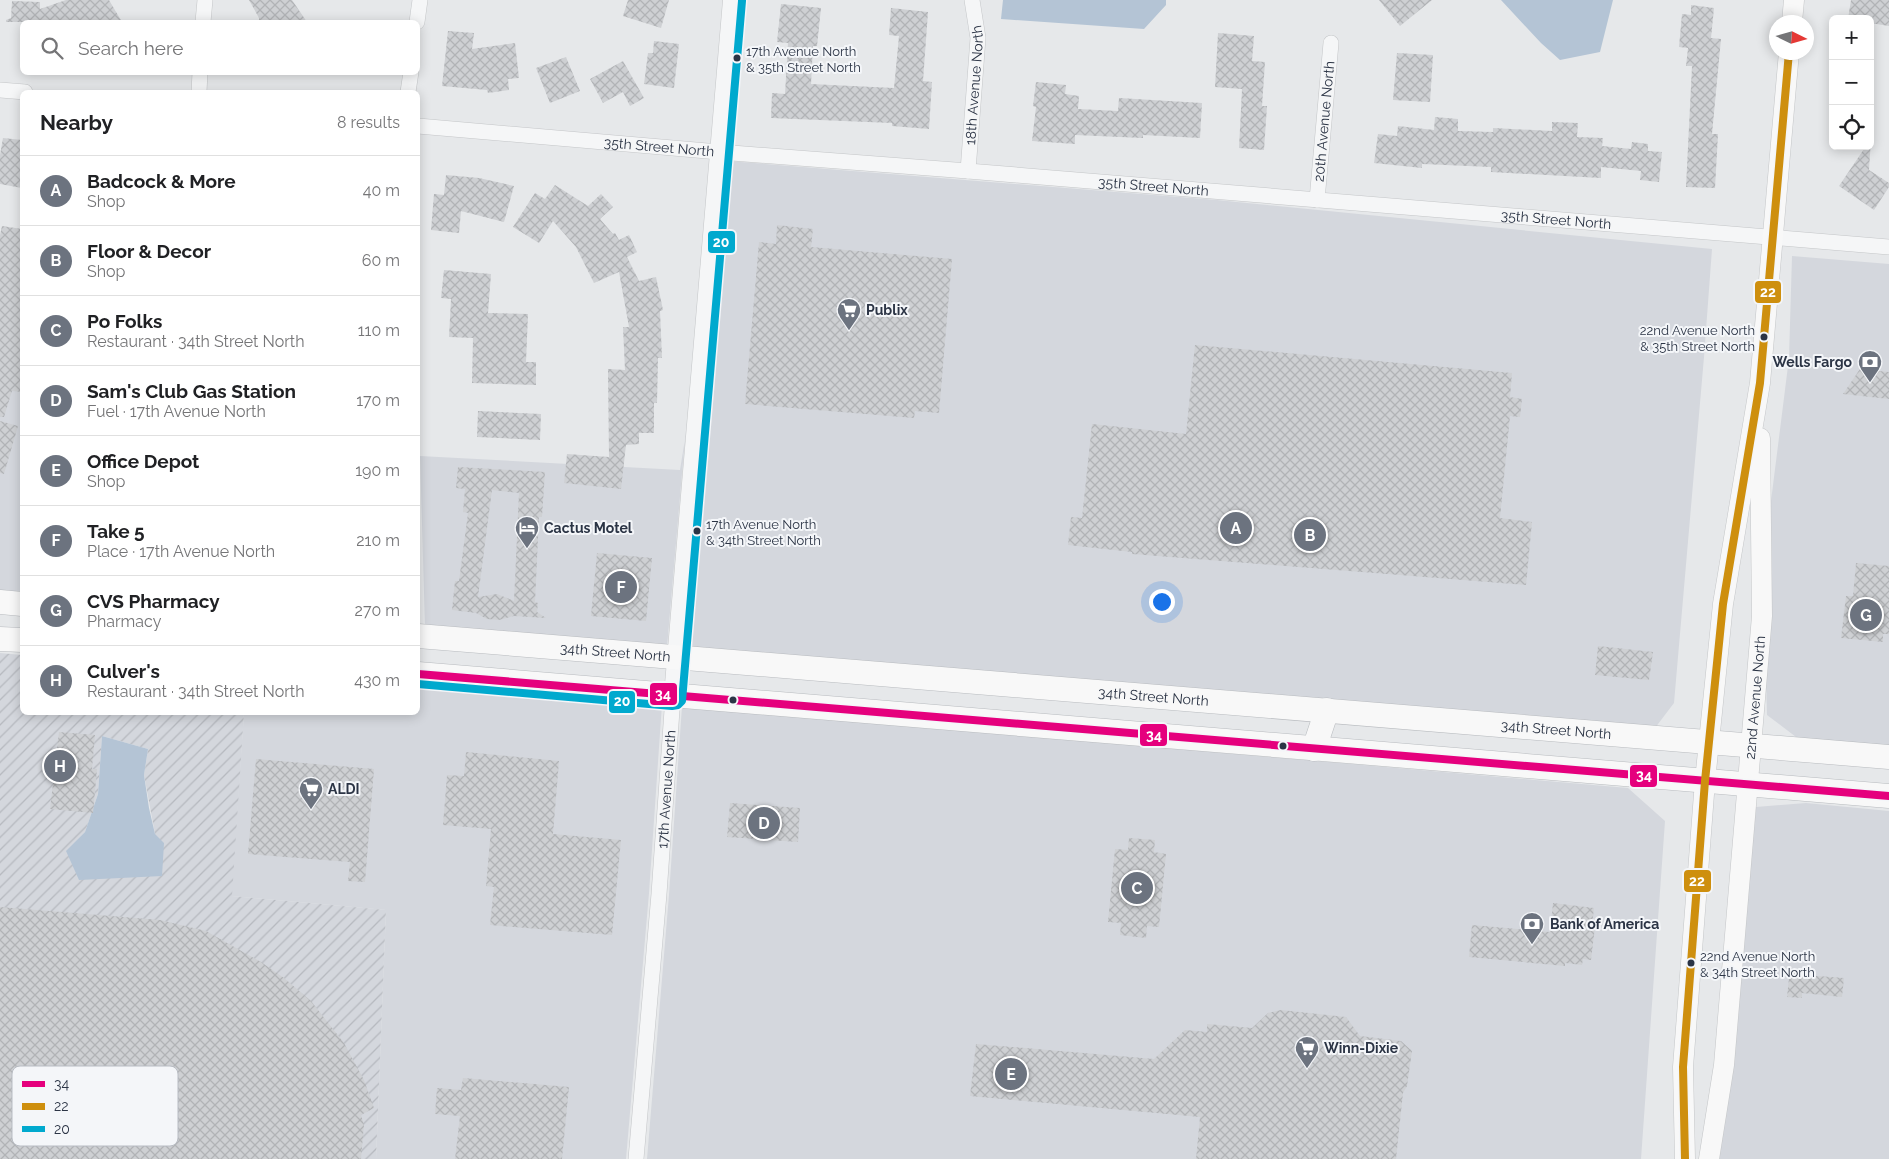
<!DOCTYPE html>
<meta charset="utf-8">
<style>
body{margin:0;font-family:Raleway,sans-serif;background:#f6f6f6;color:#202124}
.controls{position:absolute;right:15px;top:15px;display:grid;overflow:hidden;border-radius:8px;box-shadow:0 2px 12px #0003}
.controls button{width:45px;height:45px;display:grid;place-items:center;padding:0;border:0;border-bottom:1px solid #e0e0e0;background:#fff;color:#202124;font:25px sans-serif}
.compass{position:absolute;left:1769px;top:15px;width:45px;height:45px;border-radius:50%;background:#fff;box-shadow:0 2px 12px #0003;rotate:95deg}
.you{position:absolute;left:1161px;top:601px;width:18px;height:18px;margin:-12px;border:4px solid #fff;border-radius:50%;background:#1a73e8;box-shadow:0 0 0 8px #1a73e833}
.badge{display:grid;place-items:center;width:32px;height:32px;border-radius:50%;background:#6c737f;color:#fff;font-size:16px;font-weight:700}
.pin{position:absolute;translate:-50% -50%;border:2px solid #fff;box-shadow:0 1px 5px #0006}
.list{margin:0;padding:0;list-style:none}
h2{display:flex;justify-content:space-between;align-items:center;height:65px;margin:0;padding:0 20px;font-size:21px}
h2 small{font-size:16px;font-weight:400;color:#757577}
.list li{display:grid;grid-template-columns:32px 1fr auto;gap:15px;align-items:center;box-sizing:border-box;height:70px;padding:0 20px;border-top:1px solid #e0e0e0}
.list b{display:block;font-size:19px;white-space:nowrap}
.list p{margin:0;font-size:16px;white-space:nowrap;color:#757577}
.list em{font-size:16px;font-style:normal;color:#757577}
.icon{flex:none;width:28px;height:28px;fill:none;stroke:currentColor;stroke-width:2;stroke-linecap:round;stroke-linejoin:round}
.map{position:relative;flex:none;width:1889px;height:1159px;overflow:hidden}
.search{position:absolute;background:#fff;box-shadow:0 2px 12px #0003;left:20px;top:20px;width:400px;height:55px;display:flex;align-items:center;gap:12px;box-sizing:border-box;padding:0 18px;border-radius:8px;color:#757577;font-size:19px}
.panel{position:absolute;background:#fff;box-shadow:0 2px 12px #0003;left:20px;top:90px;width:400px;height:625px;border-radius:8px}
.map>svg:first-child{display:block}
</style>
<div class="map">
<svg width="1889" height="1159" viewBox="0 0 1889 1159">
<defs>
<pattern id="industrial-furrows" width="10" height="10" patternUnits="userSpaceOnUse" patternTransform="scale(1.25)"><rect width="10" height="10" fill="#d4d7dd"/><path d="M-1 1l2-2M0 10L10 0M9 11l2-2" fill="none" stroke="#b6b9bf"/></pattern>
<pattern id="building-cross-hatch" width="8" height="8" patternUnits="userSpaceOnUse" patternTransform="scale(1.25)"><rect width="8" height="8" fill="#ced0d3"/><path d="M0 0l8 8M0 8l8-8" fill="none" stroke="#b1b3b6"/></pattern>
</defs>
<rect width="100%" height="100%" fill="#e6e8ea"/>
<path fill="#d4d7dd" d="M728,161L1217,200L1712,249L1704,357L1674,703L1655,728L687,648L698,538Z
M1792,256L1889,264V748L1800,740L1767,715L1766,681L1772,616L1771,501L1789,358Z
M0,356L22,358V592L0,590Z
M685,439L667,647L425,626L420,456L680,470Z
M418,683L662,704L649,893L626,1159H376L386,910L231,896L244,713L418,712Z
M682,706L1628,788L1665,821L1641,1159H647L669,895Z
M1806,803L1889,811V1159H1719L1756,807Z"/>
<path fill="url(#industrial-furrows)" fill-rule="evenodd" d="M0,653L22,655V712L244,713L232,896L386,910L376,1159H0ZM102,736L148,749L144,775L155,834L67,851L85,832L98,794Z"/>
<path fill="#b4c4d5" d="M1003,0H1166V5L1144,29L1001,19Z
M1501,0H1613L1600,52L1560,60L1541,43Z
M102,736L148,749L144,775L149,808L155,834L164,843L162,876L79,880L66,851L85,832L98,794Z"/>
<path fill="url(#building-cross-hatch)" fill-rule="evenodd" d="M66,0H109L122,22H6V20L11,18L12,1L40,2V9Z
M249,0H292L307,22H259V18Z
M628,0H669L661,28L623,16Z
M1379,0H1432L1400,26Z
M1851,0H1889V26L1870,23V19H1848Z
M781,4L821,8L817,46H813L811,84L894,88L899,36L889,35L891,8L928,12L923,81L932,82L929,129L892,126V123L771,118L772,93L785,94L788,43L777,42Z
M1691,5L1714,8L1711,38L1721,39L1712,134H1718L1715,188L1686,187L1692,66H1686L1688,48L1679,47L1682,14L1691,15Z
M448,31L474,33L472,49L515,43L519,78L508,79L509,90L488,93L487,90L442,86Z
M1218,33L1254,36L1252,61L1265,62L1262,106H1267L1264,150L1239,148L1242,89L1215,87Z
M654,41L679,44L674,88L644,84L648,53H653Z
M1397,53L1433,55L1430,102L1393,100Z
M566,57L580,91L550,103L536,68Z
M623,61L644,98L630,106L623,92L603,103L590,79Z
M1036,82L1066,85L1065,94L1079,96L1078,109L1118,111L1119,98L1202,103L1200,138L1143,135V138L1075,135V144L1032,141L1036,107L1033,106Z
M1435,117L1458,119V131L1493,132V128L1552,131V122L1578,123L1577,137L1603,138L1602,146L1631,149L1632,142L1648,144V151L1662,152L1659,182L1640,180L1641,171L1601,167V178L1491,172V167L1422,164V168L1374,163L1378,134L1397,136L1398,126L1434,130Z
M3,138L22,140V188L0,184V155Z
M1871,139L1869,170L1889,183V187L1874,210L1839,186L1866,146H1870Z
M446,175L479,178L514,186L504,222L461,211L459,233L431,230L434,194L444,195Z
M555,185L588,206L601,194L613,207L600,219L613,234L615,233L619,240L629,235L637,252L627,257L639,281L656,277L663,310L660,311L662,358H658L657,403H654V433H639V444L626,445L621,489L564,483L567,454L609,457L608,369L625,370L623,327H629L619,272L594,283L576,247L553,221L539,243L513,227L535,193L545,199Z
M777,225L813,229L811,247L952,259L939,413L915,411L914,418L745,404L759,242L776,244Z
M2,226L22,229V392L12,391L4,417H0V235Z
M444,270L491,274L488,313L528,314L526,362H536V385L472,383L473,338L449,337L451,299L441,298Z
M1195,345L1512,373L1510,397L1522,399L1520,417L1510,416L1500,518L1532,522L1526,585L1132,554V552L1068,545L1071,517L1082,518L1092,424L1186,434Z
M1860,369L1889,372V399L1843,394Z
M478,411L541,414L540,440L477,437Z
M0,421L18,426L4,474L0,473Z
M458,467L545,472L542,517H539L535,602L538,603L537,612L546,618L514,616L499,620L487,619L476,613L452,610L455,581H459L468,513L463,512L465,489L456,488ZM492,490L519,493L514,601L497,594L478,597Z
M597,553L652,558L646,621L591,616Z
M1856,563L1889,566V634H1883V642L1841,638L1846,596H1853Z
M1598,646L1653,652L1649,680L1595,675Z
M59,732L95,735L92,769H97L93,813L50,809Z
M466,752L559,761L553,834L621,840L612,935L490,925L494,887L486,886L491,829L443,825L447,775L464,776Z
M256,759L374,769L365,882L348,881L350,862L248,854Z
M730,803L800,808L798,842L727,837Z
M1129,838L1155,840L1154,852L1166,854L1159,927L1147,926L1146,938L1120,935L1121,923L1108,922L1115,849L1128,850Z
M1553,903L1594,908L1592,926L1595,927L1591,960L1583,959L1582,965L1565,963V966L1469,957L1472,925L1550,932Z
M0,907L160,920L206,931L261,962L284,978L311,1001L344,1043L364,1080L374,1108L361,1115L364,1125L361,1159H0Z
M1790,968L1806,970L1805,975L1844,978L1842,997L1802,993V998L1787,997Z
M1281,1010L1346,1017L1360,1036L1401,1041L1412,1051L1407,1086L1403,1093L1396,1159H1196L1200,1117L970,1096L976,1044L1154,1059L1185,1030L1207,1032V1024L1252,1028L1268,1013Z
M463,1078L569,1087L562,1159H455L460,1116L435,1114L437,1088L461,1090Z"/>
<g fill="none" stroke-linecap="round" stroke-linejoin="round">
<g stroke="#c4c6c8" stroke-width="16">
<g id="minor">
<path d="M203,22L205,0"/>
<path d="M417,22L420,0"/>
<path d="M0,90L25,92"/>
<path d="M199,92L200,72"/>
<path d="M408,92L411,72"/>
<path id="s1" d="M418,126L719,152L968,171L1889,247"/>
<path id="s2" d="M968,171L978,38L972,0"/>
<path id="s3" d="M1317,200L1331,43"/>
<path id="s4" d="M636,1159L659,894L673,696"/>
</g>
</g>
<g stroke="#c4c6c8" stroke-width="19">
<path id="tertiary" d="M673,696L732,0"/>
</g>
<g stroke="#c4c6c8" stroke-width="21">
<g id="secondary">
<path d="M1792,22L1794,0"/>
<path d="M1685,1159L1683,1067L1705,781L1723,604L1760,383L1789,52"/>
<path id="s5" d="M1709,1159L1724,1065L1762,616L1760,438"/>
</g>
</g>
<g stroke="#b8bbbf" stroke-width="25">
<g id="trunk">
<path d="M0,602L22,604"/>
<path id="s6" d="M418,636L1889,757"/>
<path d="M0,639L22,640"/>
<path d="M418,674L1889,796"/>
<path d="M1314,749L1327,710"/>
</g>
</g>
<use href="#minor" stroke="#f5f6f7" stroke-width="15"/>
<use href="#tertiary" stroke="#f5f6f7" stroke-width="18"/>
<use href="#secondary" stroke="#f8f8f8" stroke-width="20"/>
<use href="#trunk" stroke="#f8f8f8" stroke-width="24"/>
<g stroke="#f4f6f9" stroke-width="11">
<path id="bus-1" d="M418,674L1889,796"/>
</g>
<g stroke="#f4f6f9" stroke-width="11">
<path id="bus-2" d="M1685,1159L1683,1067L1705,781L1723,604L1760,383L1789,52"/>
</g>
<g stroke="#f4f6f9" stroke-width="11">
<path id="bus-3" d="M418,684L672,706L678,705L682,701L742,1"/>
</g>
<use href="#bus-1" stroke="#e5007d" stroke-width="8"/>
<use href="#bus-2" stroke="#ce8f0e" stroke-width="8"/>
<use href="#bus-3" stroke="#00a9ce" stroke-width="8"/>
</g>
<defs>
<g id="supermarket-pin" transform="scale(1.25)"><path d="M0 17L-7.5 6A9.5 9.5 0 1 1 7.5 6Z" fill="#6c737f" stroke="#f4f6f9"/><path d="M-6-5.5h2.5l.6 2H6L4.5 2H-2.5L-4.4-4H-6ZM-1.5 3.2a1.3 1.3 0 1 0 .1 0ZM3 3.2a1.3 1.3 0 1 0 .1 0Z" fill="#fff"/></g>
<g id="bank-pin" transform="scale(1.25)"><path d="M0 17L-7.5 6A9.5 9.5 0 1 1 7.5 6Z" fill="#6c737f" stroke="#f4f6f9"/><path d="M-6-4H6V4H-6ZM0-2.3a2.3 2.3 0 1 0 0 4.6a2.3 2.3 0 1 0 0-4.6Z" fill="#fff"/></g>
<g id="hotel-pin" transform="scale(1.25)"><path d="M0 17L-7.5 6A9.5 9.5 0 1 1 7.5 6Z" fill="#6c737f" stroke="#f4f6f9"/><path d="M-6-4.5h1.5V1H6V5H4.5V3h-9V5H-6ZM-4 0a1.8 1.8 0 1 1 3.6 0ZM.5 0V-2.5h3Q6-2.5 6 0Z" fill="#fff"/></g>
</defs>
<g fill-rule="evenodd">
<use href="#supermarket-pin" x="849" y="310"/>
<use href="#bank-pin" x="1870" y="362"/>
<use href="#hotel-pin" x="527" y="528"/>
<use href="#supermarket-pin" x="311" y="789"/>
<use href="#bank-pin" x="1532" y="924"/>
<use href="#supermarket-pin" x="1307" y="1048"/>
</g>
<g fill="#2b3445" stroke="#f4f6f9" stroke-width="2">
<circle cx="737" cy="58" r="4.5"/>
<circle cx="1764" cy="337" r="4.5"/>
<circle cx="697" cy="531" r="4.5"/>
<circle cx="733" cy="700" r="4.5"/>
<circle cx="1283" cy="746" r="4.5"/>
<circle cx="1691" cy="963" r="4.5"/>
</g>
<g text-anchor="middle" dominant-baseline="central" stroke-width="4" stroke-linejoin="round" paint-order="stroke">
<g font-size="13" fill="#2b3445" stroke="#f4f6f9" text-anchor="start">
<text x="746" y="51">17th Avenue North<tspan x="746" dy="16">&amp; 35th Street North</tspan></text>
<text x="1755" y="330" text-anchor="end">22nd Avenue North<tspan x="1755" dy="16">&amp; 35th Street North</tspan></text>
<text x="706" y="524">17th Avenue North<tspan x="706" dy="16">&amp; 34th Street North</tspan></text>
<text x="1700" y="956">22nd Avenue North<tspan x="1700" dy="16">&amp; 34th Street North</tspan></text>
</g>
<g font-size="14" fill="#2b3445" stroke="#f4f6f9">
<text stroke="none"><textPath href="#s2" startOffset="86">18th Avenue North</textPath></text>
<text stroke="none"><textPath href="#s3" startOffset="79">20th Avenue North</textPath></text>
<text stroke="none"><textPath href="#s1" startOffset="242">35th Street North</textPath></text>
<text stroke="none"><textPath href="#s1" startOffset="738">35th Street North</textPath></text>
<text stroke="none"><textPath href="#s1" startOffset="1142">35th Street North</textPath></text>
<text stroke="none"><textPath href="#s6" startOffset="198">34th Street North</textPath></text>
<text stroke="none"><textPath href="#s6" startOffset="738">34th Street North</textPath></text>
<text stroke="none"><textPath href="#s5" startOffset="464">22nd Avenue North</textPath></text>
<text stroke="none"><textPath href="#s6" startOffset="1142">34th Street North</textPath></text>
<text stroke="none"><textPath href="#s4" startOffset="371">17th Avenue North</textPath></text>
</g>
<g font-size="14" font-weight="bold" fill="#2b3445" stroke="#f4f6f9" text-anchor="start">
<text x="866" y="310">Publix</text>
<text x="1852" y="362" text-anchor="end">Wells Fargo</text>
<text x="544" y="528">Cactus Motel</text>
<text x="328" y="789">ALDI</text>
<text x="1550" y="924">Bank of America</text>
<text x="1324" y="1048">Winn-Dixie</text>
</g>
</g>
<rect x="12" y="1066" width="166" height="80" rx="8" fill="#f4f6f9" stroke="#b8bcc3" stroke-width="1"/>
<rect x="22" y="1081" width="23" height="6" fill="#e5007d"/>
<rect x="22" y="1103" width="23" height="7" fill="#ce8f0e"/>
<rect x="22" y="1126" width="23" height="6" fill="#00a9ce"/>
<g font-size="14" fill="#2b3445">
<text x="54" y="1089">34</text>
<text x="54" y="1111">22</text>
<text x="54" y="1134">20</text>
</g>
<g stroke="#f4f6f9" stroke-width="2">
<rect x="707" y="230" width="29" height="24" rx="5" fill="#00a9ce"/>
<rect x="1754" y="280" width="28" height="24" rx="5" fill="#ce8f0e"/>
<rect x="649" y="682" width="29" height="24" rx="5" fill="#e5007d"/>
<rect x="608" y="690" width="28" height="24" rx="5" fill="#00a9ce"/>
<rect x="1139" y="723" width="29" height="24" rx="5" fill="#e5007d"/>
<rect x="1629" y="764" width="29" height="24" rx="5" fill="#e5007d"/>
<rect x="1683" y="869" width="29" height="24" rx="5" fill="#ce8f0e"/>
</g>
<g font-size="14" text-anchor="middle" font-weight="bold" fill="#fff">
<text x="721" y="247">20</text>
<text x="1768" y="297">22</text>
<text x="663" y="699">34</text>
<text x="622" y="706">20</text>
<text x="1154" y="740">34</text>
<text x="1644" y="780">34</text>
<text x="1697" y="886">22</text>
</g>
</svg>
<div class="controls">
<button>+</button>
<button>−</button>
<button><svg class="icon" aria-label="locate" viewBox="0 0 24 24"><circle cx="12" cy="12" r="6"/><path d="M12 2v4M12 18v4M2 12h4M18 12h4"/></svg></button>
</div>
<svg class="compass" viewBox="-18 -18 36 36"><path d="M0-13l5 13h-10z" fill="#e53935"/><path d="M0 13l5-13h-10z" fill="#757577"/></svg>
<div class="you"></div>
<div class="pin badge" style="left:1236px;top:528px">A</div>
<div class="pin badge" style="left:1310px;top:535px">B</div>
<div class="pin badge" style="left:1137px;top:888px">C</div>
<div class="pin badge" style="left:764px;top:823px">D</div>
<div class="pin badge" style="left:1011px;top:1074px">E</div>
<div class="pin badge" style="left:621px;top:587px">F</div>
<div class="pin badge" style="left:1866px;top:615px">G</div>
<div class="pin badge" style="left:60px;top:766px">H</div>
<div class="search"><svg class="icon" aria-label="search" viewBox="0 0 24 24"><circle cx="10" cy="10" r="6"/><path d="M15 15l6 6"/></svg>Search here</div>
<section class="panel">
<h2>Nearby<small>8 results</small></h2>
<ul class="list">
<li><span class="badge">A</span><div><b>Badcock &amp; More</b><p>Shop</p></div><em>40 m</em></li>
<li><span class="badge">B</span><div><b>Floor &amp; Decor</b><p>Shop</p></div><em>60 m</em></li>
<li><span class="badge">C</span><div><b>Po Folks</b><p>Restaurant · 34th Street North</p></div><em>110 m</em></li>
<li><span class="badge">D</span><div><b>Sam's Club Gas Station</b><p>Fuel · 17th Avenue North</p></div><em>170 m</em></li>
<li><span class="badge">E</span><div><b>Office Depot</b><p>Shop</p></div><em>190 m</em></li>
<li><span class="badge">F</span><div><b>Take 5</b><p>Place · 17th Avenue North</p></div><em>210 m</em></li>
<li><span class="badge">G</span><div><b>CVS Pharmacy</b><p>Pharmacy</p></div><em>270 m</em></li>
<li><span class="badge">H</span><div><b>Culver's</b><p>Restaurant · 34th Street North</p></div><em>430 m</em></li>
</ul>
</section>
</div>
